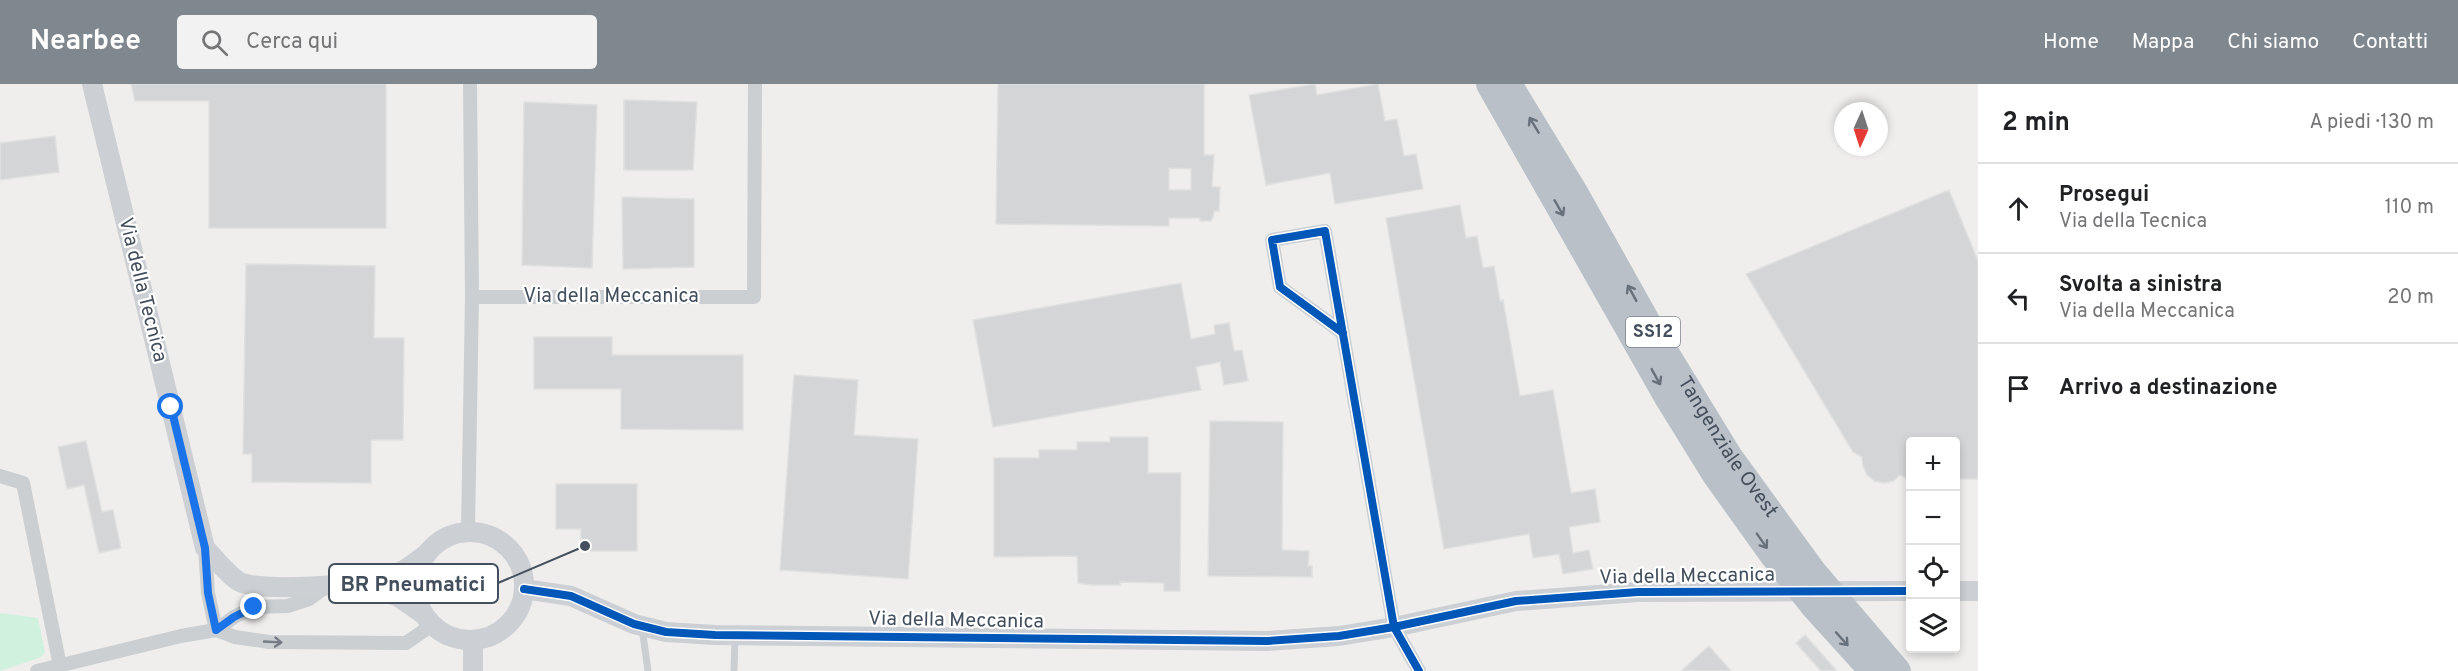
<!DOCTYPE html>
<html lang="it">
<meta charset="utf-8">
<style>
body{margin:0;font-family:Overpass,sans-serif;background:#f2f2f2;color:#202124}
.controls{position:absolute;right:18px;bottom:18px;display:grid;overflow:hidden;border-radius:6px;box-shadow:0 3px 9px #0003}
.controls button{width:54px;height:54px;display:grid;place-items:center;padding:0;border:0;border-bottom:2px solid #e0e0e0;background:#fff;color:#202124;font:30px sans-serif}
.compass{position:absolute;left:1834px;top:18px;width:54px;height:54px;border-radius:50%;background:#fff;box-shadow:0 3px 9px #0003;rotate:183deg}
.stop{position:absolute;width:18px;height:18px;margin:-14px;border:4px solid #1a73e8;border-radius:50%;background:#fff}
.stop.end{background:#1a73e8;border-color:#fff;box-shadow:0 2px 6px #0008}
.list{margin:0;padding:0;list-style:none}
h2{display:flex;justify-content:space-between;align-items:center;height:78px;margin:0;padding:0 24px;font-size:26px}
h2 small{font-size:20px;font-weight:400;color:#757577}
.list li{display:grid;grid-template-columns:39px 1fr auto;gap:18px;align-items:center;box-sizing:border-box;height:90px;padding:0 24px;border-top:2px solid #e0e0e0}
.list b{display:block;font-size:22px;white-space:nowrap}
.list p{margin:0;font-size:20px;white-space:nowrap;color:#757577}
.list em{font-size:20px;font-style:normal;color:#757577}
.icon{flex:none;width:33px;height:33px;fill:none;stroke:currentColor;stroke-width:2;stroke-linecap:round;stroke-linejoin:round}
.map{position:relative;flex:none;width:1978px;height:587px;overflow:hidden}
header{display:flex;align-items:center;gap:36px;box-sizing:border-box;height:84px;padding:0 30px;background:#7f878f;color:#fff}
header strong{font-size:28px}
nav{display:flex;gap:33px;margin-inline-start:auto;font-size:21px}
.search{width:420px;height:54px;background:#f2f2f2;display:flex;align-items:center;gap:15px;box-sizing:border-box;padding:0 21px;border-radius:6px;color:#757577;font-size:22px}
main{display:flex}
aside{flex:1;background:#fff}
.map>svg:first-child{display:block}
</style>
<header>
<strong>Nearbee</strong>
<div class="search"><svg class="icon" aria-label="search" viewBox="0 0 24 24"><circle cx="10" cy="10" r="6"/><path d="M15 15l6 6"/></svg>Cerca qui</div>
<nav><a>Home</a><a>Mappa</a><a>Chi siamo</a><a>Contatti</a></nav>
</header>
<main>
<div class="map">
<svg width="1978" height="587" viewBox="0 0 1978 587">
<rect width="100%" height="100%" fill="#efeeed"/>
<path fill="#cff1de" d="M0,529L38,534L45,569L39,574L0,587Z"/>
<path fill="#d4d5d6" stroke="#e0e0e1" stroke-width="1.5" fill-rule="evenodd" d="M131,0H386V144H209V17H135Z
M998,0H1204V71H1214L1212,103H1220L1219,127H1214L1213,134L1210,137H1200V134H1169V142L996,140ZM1169,84L1191,85V106H1169Z
M1315,0L1317,11L1378,0L1385,37L1397,35L1404,72L1416,70L1423,105L1335,120L1330,89L1266,101L1249,11Z
M624,16L697,18L693,86H624Z
M524,18L597,21L592,184L522,181Z
M55,52L59,88L0,96V59Z
M1949,106L1978,177V395H1956V357H1911V397L1900,391L1894,397L1884,399L1875,397L1867,391L1863,382L1862,373L1853,368L1746,190Z
M622,113L694,115V183L623,185Z
M1460,121L1466,154L1477,152L1483,184L1494,182L1500,217L1503,216L1520,312L1553,306L1571,409L1595,405L1600,438L1569,443L1573,469L1589,466L1593,485L1563,490L1559,470L1533,474L1529,450L1444,465L1386,134Z
M246,180L375,182L374,254H404L403,356H371V399L252,398V370H243Z
M1181,199L1191,255L1215,250L1214,241L1229,239L1234,267L1242,266L1248,297L1224,301L1220,278L1196,283L1201,306L993,343L973,236Z
M534,253H612V271H743V346L621,345V305H534Z
M794,291L858,296L854,351L918,355L908,495L780,486Z
M1210,337L1283,338L1282,466L1309,467L1308,482H1312V493L1208,492Z
M1110,353H1148V389H1181L1180,507H1164V499L1120,498V501H1091L1078,499L1077,472L994,473V374H1039V366H1077V358H1110Z
M86,357L102,428L113,426L121,464L99,469L84,401L67,405L58,363Z
M556,400H637V467H581V445H556Z
M1805,551L1837,587H1821L1796,559Z
M1709,562L1731,587H1681Z"/>
<g fill="none" stroke-linecap="round" stroke-linejoin="round">
<path stroke="#cbcfd2" stroke-width="7" d="M642,544L648,587
M734,587L735,554"/>
<path stroke="#cbcfd2" stroke-width="14" d="M472,213H754L755,0
M1343,249L1280,203L1272,156L1325,147L1394,543L1419,587
M0,392L23,399L60,582
M468,447L472,213L470,0
M205,464L208,509L216,546
M216,546L235,553L269,558L406,559L432,541
M37,587L181,552L216,546L234,533L254,523L288,522L309,515L327,502"/>
<path stroke="#cccfd3" stroke-width="20" d="M92,0L205,464C215,474 225,488 238,497C257,509 366,501 389,493C403,488 413,480 425,471
M416 502a54 54 0 1 1 108 0a54 54 0 1 1-108 0Z
M359,502L397,512L423,530
M524,505L571,512L634,540L666,548L715,551L1267,557L1339,552L1394,543L1516,517L1638,508L1910,507
M1956,507H1978
M473,556V587"/>
<g stroke="#bac0c7" stroke-width="26">
<path d="M1489,0L1668,315L1715,391L1773,472L1813,522L1872,587"/>
<path id="s1" d="M1509,0L1576,110L1651,244L1730,373L1813,487L1898,587"/>
</g>
<g stroke="#fff" stroke-width="11">
<path id="cycleway" d="M1343,249L1280,203L1272,156L1325,147L1394,543L1419,587
M524,505L571,512L634,540L666,548L715,551L1267,557L1339,552L1394,543L1516,517L1638,508L1910,507"/>
</g>
<use href="#cycleway" stroke="#0057b8" stroke-width="8"/>
</g>
<defs><path id="oneway-shaft" d="M-6 0H5M1.5-3L5.5 0L1.5 3" fill="none" stroke-width="1.6" stroke-linecap="round" stroke-linejoin="round" transform="scale(1.5)"/></defs>
<g stroke="#67717c">
<use href="#oneway-shaft" transform="translate(1534 41) rotate(-121)"/>
<use href="#oneway-shaft" transform="translate(1559 124) rotate(60)"/>
<use href="#oneway-shaft" transform="translate(1632 209) rotate(-119)"/>
<use href="#oneway-shaft" transform="translate(1656 293) rotate(61)"/>
<use href="#oneway-shaft" transform="translate(1762 457) rotate(55)"/>
<use href="#oneway-shaft" transform="translate(1842 555) rotate(48)"/>
</g>
<use stroke="#737c85" href="#oneway-shaft" transform="translate(273 558) rotate(3)"/>
<g fill="none" stroke-linecap="round" stroke-linejoin="round">
<path stroke="#1a73e8" stroke-width="8" d="M171,323L205,464L208,509L216,546L234,533L254,523"/>
</g>
<g text-anchor="middle" dominant-baseline="central" stroke-width="4.5" stroke-linejoin="round" paint-order="stroke">
<rect fill="#fff" stroke="#7b848d" stroke-width="1.5" x="1626" y="233" width="54" height="30" rx="4.5"/>
<g font-size="18" font-weight="bold" fill="#434f5c">
<text x="1653" y="248">SS12</text>
</g>
<g font-size="20" fill="#434f5c" stroke="#fff">
<text transform="translate(142 206) rotate(76)">Via della Tecnica</text>
<text x="611" y="213">Via della Meccanica</text>
<text stroke="none"><textPath href="#s1" startOffset="424">Tangenziale Ovest</textPath></text>
<text transform="translate(1687 493) rotate(-1)">Via della Meccanica</text>
<text transform="translate(956 537) rotate(1)">Via della Meccanica</text>
</g>
</g>
<path fill="none" stroke="#434f5c" stroke-width="2" d="M585 462L498 499"/>
<circle fill="#434f5c" stroke="#fff" stroke-width="2" cx="585" cy="462" r="6"/>
<rect fill="#fff" stroke="#434f5c" stroke-width="2" x="329" y="480" width="169" height="39" rx="6"/>
<g font-size="21" text-anchor="middle" font-weight="bold" fill="#434f5c">
<text x="413" y="507">BR Pneumatici</text>
</g>
</svg>
<div class="controls">
<button>+</button>
<button>−</button>
<button><svg class="icon" aria-label="locate" viewBox="0 0 24 24"><circle cx="12" cy="12" r="6"/><path d="M12 2v4M12 18v4M2 12h4M18 12h4"/></svg></button>
<button><svg class="icon" aria-label="layers" viewBox="0 0 24 24"><path d="M12 4l9 5-9 5-9-5zM3 14l9 5 9-5"/></svg></button>
</div>
<svg class="compass" viewBox="-18 -18 36 36"><path d="M0-13l5 13h-10z" fill="#e53935"/><path d="M0 13l5-13h-10z" fill="#757577"/></svg>
<div class="stop" style="left:171px;top:323px"></div>
<div class="stop end" style="left:254px;top:523px"></div>
</div>
<aside>
<h2>2 min<small>A piedi · 130 m</small></h2>
<ul class="list">
<li><svg class="icon" aria-label="ahead" viewBox="0 0 24 24"><path d="M12 20V5M6 11l6-6 6 6"/></svg><div><b>Prosegui</b><p>Via della Tecnica</p></div><em>110 m</em></li>
<li><svg class="icon" aria-label="left" viewBox="0 0 24 24"><path d="M17 20v-9H6M10 6l-5 5 5 5"/></svg><div><b>Svolta a sinistra</b><p>Via della Meccanica</p></div><em>20 m</em></li>
<li><svg class="icon" aria-label="arrive" viewBox="0 0 24 24"><path d="M6 21V4h12l-3 4 3 4H6"/></svg><div><b>Arrivo a destinazione</b></div></li>
</ul>
</aside>
</main>
